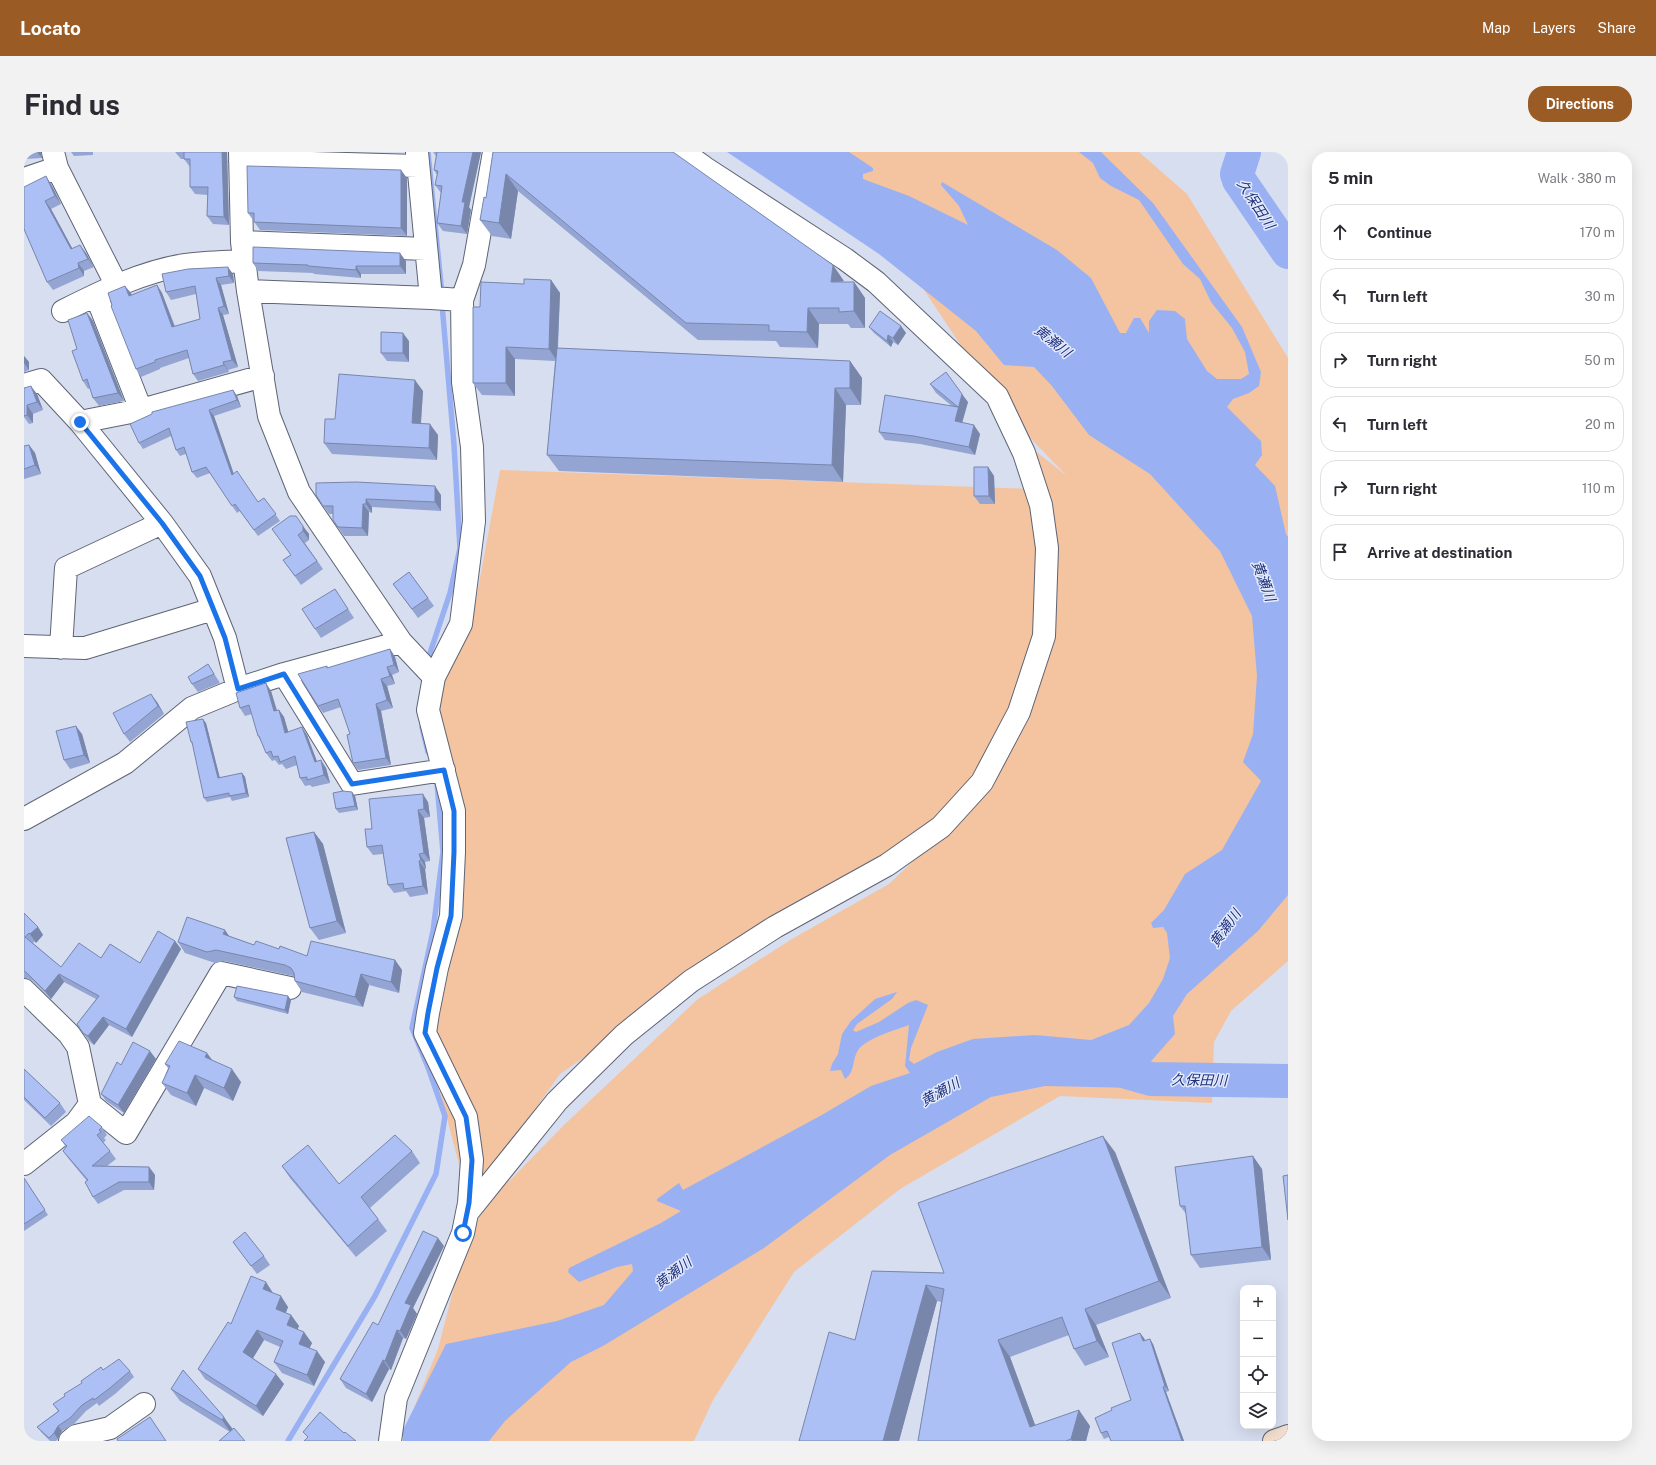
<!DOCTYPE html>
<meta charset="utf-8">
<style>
body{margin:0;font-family:"Public Sans","Noto Sans JP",sans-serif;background:#f2f2f3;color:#2b2b33}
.controls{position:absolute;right:12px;bottom:12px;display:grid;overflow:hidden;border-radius:8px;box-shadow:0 4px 16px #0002}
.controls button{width:36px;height:36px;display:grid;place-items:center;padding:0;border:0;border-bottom:1px solid #e1e1e2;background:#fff;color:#2b2b33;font:20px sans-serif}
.stop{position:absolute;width:12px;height:12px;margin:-9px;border:3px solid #1a73e8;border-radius:50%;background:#fff}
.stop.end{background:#1a73e8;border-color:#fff;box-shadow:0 1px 4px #0008}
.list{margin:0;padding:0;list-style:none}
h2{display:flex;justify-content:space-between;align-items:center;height:52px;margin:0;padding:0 16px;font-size:17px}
h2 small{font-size:13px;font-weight:400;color:#7c7c81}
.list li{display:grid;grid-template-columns:26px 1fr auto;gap:12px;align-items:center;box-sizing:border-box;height:56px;margin:0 8px 8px;padding:0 8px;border:1px solid #e1e1e2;border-radius:16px}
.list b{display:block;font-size:15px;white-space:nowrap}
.list em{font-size:13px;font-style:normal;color:#7c7c81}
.icon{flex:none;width:22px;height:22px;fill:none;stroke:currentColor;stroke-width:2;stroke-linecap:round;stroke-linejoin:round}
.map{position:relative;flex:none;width:1264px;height:1289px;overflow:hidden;border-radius:16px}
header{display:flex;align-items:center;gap:24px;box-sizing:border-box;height:56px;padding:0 20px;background:#9b5b24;color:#fff}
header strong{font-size:19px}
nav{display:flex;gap:22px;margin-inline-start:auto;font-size:14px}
.intro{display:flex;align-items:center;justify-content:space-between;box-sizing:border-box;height:96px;padding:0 24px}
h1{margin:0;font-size:28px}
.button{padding:10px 18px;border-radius:16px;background:#9b5b24;color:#fff;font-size:14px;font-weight:700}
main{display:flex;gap:24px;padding:0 24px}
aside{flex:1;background:#fff;border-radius:16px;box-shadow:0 4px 16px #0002}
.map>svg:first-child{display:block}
</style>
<header>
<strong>Locato</strong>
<nav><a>Map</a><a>Layers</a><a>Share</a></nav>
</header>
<div class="intro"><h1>Find us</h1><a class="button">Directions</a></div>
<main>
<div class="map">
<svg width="1264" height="1289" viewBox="0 0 1264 1289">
<rect width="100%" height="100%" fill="#d7def0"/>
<path fill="#f4c39f" d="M781,0H1115L1163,42L1264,206V809L1207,859L1190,890L1188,951L1036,944L876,1037L770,1120L689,1248L670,1289H380L379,1283L414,1197L437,1108L459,1056L539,974L674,847L768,787L865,732L969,633L995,573L881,700L706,804L536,922L445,1051L401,881L440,699L406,548L448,470L476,318L1009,337L1001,291L1043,324L981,260L853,67Z"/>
<path fill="#99b1f3" d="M703,0H825L849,16V19L839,22V27L885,44L944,73L935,54L917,33L918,30L1033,98L1067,126L1096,181H1102L1110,166H1116L1125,181V169L1133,158L1151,159L1161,167L1163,187L1183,219L1193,227H1217L1225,222L1221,200L1208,176L1187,150L1176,127L1159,112L1115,48L1087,34L1076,26L1069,11L1055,0H1077L1129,51L1218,175L1237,220L1235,234L1225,241L1209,247L1203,255L1237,289L1238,303L1231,313L1251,334L1262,382L1264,385V743L1234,779L1163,842L1149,864L1151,882L1122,915L1123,918L1115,936L1021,934L967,945L866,1003L740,1096L579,1194L547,1210L481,1269L465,1289H379V1278L422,1192L533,1169L580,1153L609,1119L608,1112L593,1115L555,1130L544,1120L545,1116L637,1071L657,1059L633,1049V1047L655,1031L659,1038L796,964L847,934L886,921L881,914L885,873C872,878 839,887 833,900C828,910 831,920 821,927L817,918L806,919L808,912L814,902L818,882L827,869L851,847L873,840L868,847L833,872L829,878L832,880L855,870L884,851L892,848L904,853L887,896L885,908L890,912L913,900L949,887L1011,883L1067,888L1105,873L1125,851L1139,827L1146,806L1143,781L1139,775L1129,776L1127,771L1140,758L1161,722L1198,698L1237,629L1219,610L1229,582L1233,524L1228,464L1196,399L1126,322L1065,283L1028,234L1010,215L980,213L952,179L855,102Z"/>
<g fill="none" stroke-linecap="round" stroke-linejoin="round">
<path stroke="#99b1f3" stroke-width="5.5" d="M404,0L418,143
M403,510L426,441L436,396L430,293L418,152
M398,575L404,600
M264,1289L351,1144L412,1022L421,964L405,918L388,876L409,779L419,700L413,631"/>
<path stroke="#99b1f3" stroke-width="34" d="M1220,0L1213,22L1215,28L1264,100
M1075,915L1088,916L1127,927L1264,929"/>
<g stroke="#5e6474" stroke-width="24">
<path id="minor" d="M29,0L33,16L93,134
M216,0L218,90L224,139L245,264L275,340L377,490L410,525L404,558L430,659V700L427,764L413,816L404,861L401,881L442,965L448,1008L445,1051L439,1081L372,1246L366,1289
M216,9L394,14
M0,27L33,16
M218,90L402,97
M224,139L407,146L393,0
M72,143L117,258
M407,146L438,148L439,230L448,295L450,369L437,472L410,525
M438,148L450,113L470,0
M39,159C77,140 117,120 160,113C180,110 201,110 221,109
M0,233L17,228L56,270
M0,494L61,496L189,457
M37,496L42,416L138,371
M260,522L328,632L420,618
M214,537L201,486L176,424L138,371L56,270L117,258L239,224
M0,667L101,611L168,556L214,537L260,522L377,490
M0,838L45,882L54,895L66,952L52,971L0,1012
M66,952L102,981L197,821L266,836
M443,1061L533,949L600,883L667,829L751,775L863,713L917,675L958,630L995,560L1020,484L1023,396L1017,353L1000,301L973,244L852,130L821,107L681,16L659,0
M46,1289L52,1284L86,1276L120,1252"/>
</g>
<g stroke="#5e6474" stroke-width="24">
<path id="secondary" d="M1250,1289L1264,1284"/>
</g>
<use href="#minor" stroke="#fff" stroke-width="22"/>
<use href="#secondary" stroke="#f4decd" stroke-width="22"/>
</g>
<path fill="#94a5d3" d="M0,0H17L18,6L1,7L0,5Z
M47,0H69V3L50,4Z
M151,0H203L205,73L189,72L183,64L184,43L171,42L166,35V15L160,7H157Z
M409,0H457L445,55L447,58L443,82L419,79L413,71L417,41L411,33L413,23L410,18L412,4Z
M469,0L820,130H830L841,146V176H827L824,172H795L794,196L756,195L752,189L674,188L494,39L487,87L468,84L456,68L462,46Z
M383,26V84L236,78L224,61Z
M27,32L37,52L27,57L48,96L62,101L70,115L60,119V124L29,138L23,130L0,77Z
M382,109V122H337V126L290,122L289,121L234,119L229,111Z
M138,122H209L210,131L197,133L205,162L199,163L214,215L204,218L205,220L174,229L169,222L165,206L136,216V217L117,225L112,217L107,141V143L133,133L138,141L151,174L176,167L172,142L147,148L142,140Z
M527,128L536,141L534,196L826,209L838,226L837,253H822L819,330L535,319L523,303L531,209L491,207V244L458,243L449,231L456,155L500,132Z
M63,161L69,169L100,249L75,254L69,246L66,236L64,237L59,229L53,197Z
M877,174L882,181L874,193L869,190L867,195L850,181L845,175Z
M385,189V210L363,209L357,201Z
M0,204L5,210V218L0,220Z
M906,232L944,250L938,271L956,282L951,303L896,292L861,288L855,280L929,255L912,241Z
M0,236L13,242L19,258L9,262V271L5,272L0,265Z
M209,238L213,244L217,255L190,264L210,322L234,350L240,346L256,369L234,384L216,359L213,361L186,321L173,326L168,320L162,302L156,304L152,298L147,284L119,297L115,291Z
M399,239L397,272L414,283L413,308L308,302L300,291L311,267Z
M5,293L11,301L17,322L0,327V294Z
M964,315L970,324L971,352H956L950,344Z
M292,343H417V359L348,355V361L345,360L344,384H320L309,368V362H305Z
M266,364L285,382V388L281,391L299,417L277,433L259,408L266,403Z
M385,420L410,454L394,466L369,432Z
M311,437L330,466L297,486L291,477Z
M366,497L371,505L375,520L368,523L371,532L363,534L369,556L357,559L367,613L334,618L329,611L326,582L317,555L299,561L294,554L303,514L304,516Z
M184,512L196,531L174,540L168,532Z
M247,539L253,558H255L260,565L264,580L283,583L293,609L302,616L306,631L288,635L286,633L281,634L276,626L273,613L262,617L258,612L255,613L251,608L248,609L242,601L238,591L234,584L228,562L221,564L216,556Z
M133,550L140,562L106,590L100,582Z
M182,571L196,626L218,621L221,625L225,645L208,649L206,645L183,650L180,646L169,594L167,590Z
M58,582L66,611L46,617L40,608Z
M328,640L331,644L334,658L315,661L312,657Z
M404,650L406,665L400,666L406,709L401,710L402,717H401L404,742L386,745L382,739L370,741L364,733L359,702L349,703L343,695L348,677Z
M290,680L299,692L322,781L295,788L286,776Z
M0,761L14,775L19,783L12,791L11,789L9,791L37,815L77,806L116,811L151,789L157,797L108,885L85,873L70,893L65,889L53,872L72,847L40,830L27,847L9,829L3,826H0Z
M205,784L230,793L255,797L283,804L371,808L378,818L375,841L345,833L339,855L278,840L271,829L270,825L269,824L200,809L191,811L161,801L154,790Z
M264,844L267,848L264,862L213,849L210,845Z
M132,907L100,961L82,949L77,942Z
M188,908L217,930L209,949L180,936L172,954L147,943L138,931L144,916L141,912Z
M0,917L36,951L42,960L27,974L0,948Z
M78,975L83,983L80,986L82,988L79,991L86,999L92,1007L83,1014L125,1015L131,1023L130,1038H100L74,1052L69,1045L63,1029L44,1006L39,999L42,995L37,988Z
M388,999L396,1011L346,1056L363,1079L332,1105L266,1026L258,1014L315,1032Z
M1091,1000L1147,1146L1072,1173L1085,1205L1061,1214L1050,1197L1045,1183L986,1205L1011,1273L1066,1274L1062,1289H894L917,1150L913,1149L875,1289H775L831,1188L848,1119L920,1121Z
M1238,1017L1247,1108L1176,1116L1167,1103L1163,1063L1156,1054Z
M0,1026L24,1063L0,1079Z
M209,1090L240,1104L246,1113L233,1122Z
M420,1094L389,1156L393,1162L385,1181L382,1187L379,1186L367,1218L365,1217L348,1250L322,1236L316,1227L354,1173Z
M249,1141L264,1155L262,1161L267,1163L275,1174L273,1177L288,1191L285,1196L301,1210L290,1234L258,1221L250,1210L256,1195L240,1188L229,1206L260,1232L239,1264L181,1227L174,1217L207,1172Z
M1120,1186L1121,1188L1129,1192L1145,1239L1142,1240L1160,1289H1087L1085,1285L1080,1287L1077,1281L1088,1258L1107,1248Z
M79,1218L106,1219L110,1225L91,1242L75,1254L73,1251L62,1259L50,1272L38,1279L34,1287L32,1289H26L18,1281L13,1275L34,1259L29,1252Z
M159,1218L209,1277L206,1280L156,1249L147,1237Z"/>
<path fill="#7886ac" d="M13,0H17L18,6Z
M198,0H203L205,73L200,65Z
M449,0H457L445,55L447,58L443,82L437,74L438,50Z
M377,18L383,26V84L377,76Z
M482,22L494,39L487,87L475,71Z
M22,24L27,32L37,52L31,44Z
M21,49L27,57L53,105L47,97Z
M56,93L62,101L70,115L64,107Z
M376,101L382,109V122L376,114Z
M54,111L60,119V124L55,116Z
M809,113L820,129L807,130Z
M332,114L337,122V126L332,118Z
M204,115L209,122L210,131L205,124Z
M192,126L197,133L205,162L200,154Z
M527,128L536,141L533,209L525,197Z
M830,130L841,146V176L830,159Z
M133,133L138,141L153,182L148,175Z
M101,134L107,141L110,151L105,144Z
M194,156L199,163L214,215L208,208Z
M784,156L795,172L794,196L783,180Z
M63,161L69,169L100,249L94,241Z
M877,174L882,181L874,193L869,186Z
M379,181L385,189V210L379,201Z
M864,183L869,190L867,195L863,189Z
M482,195L491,207V244L482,231Z
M0,204L5,210V218L0,211Z
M826,209L838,226L837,253L826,236Z
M199,210L204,218L205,220L200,213Z
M391,228L399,239L396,282L388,271Z
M7,234L13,242L19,258L13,250Z
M811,236L822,253L819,330L808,313Z
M209,238L213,244L217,255L213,248Z
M938,242L944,250L936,278L931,269Z
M3,253L9,262V271L3,263Z
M185,258L190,264L212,329L208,323Z
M406,272L414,283L413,308L405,296Z
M950,273L956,282L951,303L945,295Z
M5,293L11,301L17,322L11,313Z
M964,315L970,324L971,352L965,344Z
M411,334L417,343V359L411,350Z
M342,347L348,355V361L342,352Z
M339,352L345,360L344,384L338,376Z
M279,374L285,382V388L279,379Z
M366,497L371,505L375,520L370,513Z
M363,515L368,523L371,532L366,524Z
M357,527L363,534L369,556L363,548Z
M242,531L247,539L255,567L250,559Z
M127,542L133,550L140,562L134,554Z
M352,552L357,559L367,613L362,606Z
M255,558L260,565L267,589L261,581Z
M179,567L182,571L197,631L194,626Z
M52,574L58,582L66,611L60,603Z
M278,575L283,583L296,618L291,610Z
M297,608L302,616L306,631L300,623Z
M218,621L221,625L225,645L222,641Z
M328,640L331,644L334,658L331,654Z
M399,642L404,650L406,665L400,657Z
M394,658L400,666L406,709L400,701Z
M290,680L299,692L322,781L313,769Z
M395,702L401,710L402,717L397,708Z
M395,709L401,717L404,742L399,734Z
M14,775L19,783L12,791L6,782Z
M201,778L208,788L199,782Z
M151,789L157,797L108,885L102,877Z
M371,808L378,818L375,841L367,830Z
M35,822L40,830L27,847L21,839Z
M337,822L345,833L339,855L331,845Z
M264,844L267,848L264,862L261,858Z
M79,865L85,873L70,893L64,884Z
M126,899L132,907L100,961L94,953Z
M183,901L192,913L181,905Z
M208,917L217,930L209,949L200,936Z
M171,923L180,936L172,954L163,941Z
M1079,984L1091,1000L1147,1146L1135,1129Z
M1229,1004L1238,1017L1247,1108L1238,1095Z
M125,1015L131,1023L130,1038L125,1030Z
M414,1086L420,1094L389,1156L393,1162L382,1187L376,1179L381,1151Z
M242,1130L249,1141L239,1137Z
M902,1133L913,1149L875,1289H859Z
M257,1144L264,1155L259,1167L252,1157Z
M1061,1157L1072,1173L1085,1205L1073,1189Z
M267,1163L275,1174L271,1183L263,1173Z
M233,1178L240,1188L226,1211L219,1200Z
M373,1178L379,1186L367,1218L361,1209Z
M280,1180L288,1191L283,1202L275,1192Z
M1116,1181L1120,1186L1122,1194L1119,1189Z
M1126,1187L1129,1192L1145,1239L1141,1234Z
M974,1188L986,1205L1017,1289L1006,1275Z
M293,1199L301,1210L290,1234L283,1223Z
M359,1208L365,1217L348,1250L342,1242Z
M252,1222L260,1232L239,1264L232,1254Z
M1139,1235L1142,1240L1160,1289H1158Z
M1055,1258L1066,1274L1062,1289H1048L1047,1287Z
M200,1265L209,1278L207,1281L198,1268Z
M34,1274L38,1279L34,1287L30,1281Z"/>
<path fill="#acc0f5" stroke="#7886ac" d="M160,0H198L200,65L183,64L184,35H166V7H160Z
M413,0H449L438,50H441L437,74L413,71L418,34L411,33L414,19L410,18Z
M469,0H649L809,113L807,130H830V159L815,160V156H784L783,180L745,179V173L662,171L482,22L475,71L456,68L460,45L462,46Z
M223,14L377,18V76L230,70V61H224Z
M22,24L31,44L21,49L47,97L56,93L64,107L54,111L55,116L23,130L0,77V35Z
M229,95L376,101V114H332V118L284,114V113L229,111Z
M204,115L205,124L192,126L200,154L194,156L208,208L199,210L200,213L169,222L163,198L131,208V210L112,217L87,154L88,153L84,141L101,134L105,144L133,133L148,175L176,167L171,134L142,140L138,122L164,117Z
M500,127L527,128L525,197L482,195V231H449V155H456L457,130L500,132Z
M856,159L877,174L869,186L864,183L863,189L845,175Z
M63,161L94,241L69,246L63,227L59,229L48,199L53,197L44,168Z
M357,180L379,181V201H357Z
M533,196L826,209V236H811L808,313L523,303Z
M922,220L938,242L931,269L950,273L945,295L890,284L855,280L861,243L934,255L906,232Z
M315,222L391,228L388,271L406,272L405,296L300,291L301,267H311Z
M7,234L13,250L3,253V263L0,264V236Z
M209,238L213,248L185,258L208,323L213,319L234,350L240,346L252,362L230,378L211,352L208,354L182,315L168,320L160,295L152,298L145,276L115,291L106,272L128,262V260Z
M5,293L11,313L0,317V294Z
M950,315H964L965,344H950Z
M332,330L411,334V350L342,347V352H339L338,376L314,375L309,368V354H299L292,343V331Z
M266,364H272L279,374V379L274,383L293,409L271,424L259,408L267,403L248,377Z
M385,420L404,446L388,457L369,432Z
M311,437L324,457L291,477L278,457Z
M366,497L370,513L363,515L366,524L357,527L363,548L352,552L362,606L329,611L323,583L326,582L314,547L294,554L274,522L303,514V516Z
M184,512L190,522L168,532L164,525Z
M242,531L250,559L255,558L261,581L278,575L291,610L297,608L300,623L283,628V625L276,626L271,604L256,610L254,604L249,605L247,599L242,601L235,584H234L225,553L216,556L212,541Z
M127,542L134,554L100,582L89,561Z
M179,567L194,626L218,621L222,641L205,644V641L180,646L168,590H167L162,570Z
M52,574L60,603L40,608L32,579Z
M319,639L328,640L331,654L312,657L309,641Z
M399,642L400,657L394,658L400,701L395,702L397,708L395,709L399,734L380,737L379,731L364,733L358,693L343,695L341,677H348L345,647Z
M290,680L313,769L286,776L262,686Z
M0,761L14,775L6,782L5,781L1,785L37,815L55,791L77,806L86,792L116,811L134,779L151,789L102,877L79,865L64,884L59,881L53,872L75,844L35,822L21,839L3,821L0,819Z
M163,765L201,778L199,782L230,793L232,789L255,797L256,794L283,804L287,789L371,808L367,830L337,822L331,845L271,829L270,821L267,816L261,813L192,798L183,800L154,790Z
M213,834L264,844L261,858L210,845Z
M155,889L183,901L181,905L208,917L200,936L171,923L163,941L138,931L146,914L141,912Z
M109,890L126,899L94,953L77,942L93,910L97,913Z
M0,917L36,951L21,966L0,945Z
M65,964L78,975L75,978L77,980L73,983L86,999L68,1014L125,1015V1030H95L69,1045L61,1030L64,1028L39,999L43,994L37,988Z
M371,983L388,999L337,1045L354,1067L324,1094L258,1014L284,993L315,1032Z
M1079,984L1135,1129L1061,1157L1073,1189L1050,1197L1038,1165L974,1188L1006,1275L1055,1258L1047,1287L1042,1289H894L920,1137L902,1133L859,1289H775L805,1180L831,1188L848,1119L920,1121L894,1051Z
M1229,1004L1238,1095L1167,1103L1161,1054H1156L1151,1015Z
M1264,1023V1068L1259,1024Z
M0,1026L21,1058L0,1072Z
M399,1079L414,1086L381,1151L387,1153L379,1172L376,1179L373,1178L361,1209L359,1208L342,1242L316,1227L349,1170L354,1173Z
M221,1080L240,1104L227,1114L209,1090Z
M227,1124L242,1130L239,1137L257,1144L252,1157L267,1163L263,1173L280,1180L275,1192L293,1199L283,1223L250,1210L259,1189L233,1178L219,1200L252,1222L232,1254L174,1217L204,1170L207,1172Z
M1116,1181L1119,1189L1126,1187L1141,1234L1139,1235L1158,1289H1087L1083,1279L1077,1281L1071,1266L1088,1258L1087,1256L1107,1248L1088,1191Z
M95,1207L106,1219L86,1236L70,1248L69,1246L58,1253L46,1266L34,1274L30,1281L25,1286L13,1275L35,1259L29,1252L41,1244L40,1242L58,1231L57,1229L77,1215L79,1218Z
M159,1218L200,1265L198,1268L147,1237Z
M296,1260L320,1281L321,1280L332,1289H280L284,1285L279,1280Z
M126,1265L142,1289H94L93,1287Z
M210,1276L221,1289H195Z"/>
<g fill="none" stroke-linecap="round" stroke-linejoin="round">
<path stroke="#1a73e8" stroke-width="5" d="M56,270L138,371L176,424L201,486L214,537L260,522L328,632L420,618L430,659V700L427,764L413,816L404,861L401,881L442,965L448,1008L445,1051L439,1081"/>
</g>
<g text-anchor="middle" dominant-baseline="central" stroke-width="3" stroke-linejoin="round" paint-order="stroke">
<g font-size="14" font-style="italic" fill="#1f307b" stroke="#e4ebfd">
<text transform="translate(1232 52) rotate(57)">久保田川</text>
<text transform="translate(1029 189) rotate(39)">黄瀬川</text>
<text transform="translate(1240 429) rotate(70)">黄瀬川</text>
<text transform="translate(1201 776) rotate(-54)">黄瀬川</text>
<text transform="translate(1175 928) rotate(1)">久保田川</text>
<text transform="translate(916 940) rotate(-29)">黄瀬川</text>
<text transform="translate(649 1121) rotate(-37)">黄瀬川</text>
</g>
</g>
</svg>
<div class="controls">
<button>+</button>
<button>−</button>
<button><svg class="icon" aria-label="locate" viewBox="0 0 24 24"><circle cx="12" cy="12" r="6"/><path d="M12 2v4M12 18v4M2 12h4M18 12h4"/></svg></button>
<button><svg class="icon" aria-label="layers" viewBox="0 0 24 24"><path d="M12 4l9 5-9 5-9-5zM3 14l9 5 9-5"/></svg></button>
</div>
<div class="stop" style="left:439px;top:1081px"></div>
<div class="stop end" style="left:56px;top:270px"></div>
</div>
<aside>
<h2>5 min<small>Walk · 380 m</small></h2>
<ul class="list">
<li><svg class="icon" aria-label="ahead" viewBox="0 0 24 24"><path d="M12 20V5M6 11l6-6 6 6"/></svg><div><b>Continue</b></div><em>170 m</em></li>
<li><svg class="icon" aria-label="left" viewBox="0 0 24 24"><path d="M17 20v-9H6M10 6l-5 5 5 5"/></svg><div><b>Turn left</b></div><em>30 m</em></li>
<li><svg class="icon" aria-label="right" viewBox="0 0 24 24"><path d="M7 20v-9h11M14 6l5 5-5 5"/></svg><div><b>Turn right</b></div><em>50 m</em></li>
<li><svg class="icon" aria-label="left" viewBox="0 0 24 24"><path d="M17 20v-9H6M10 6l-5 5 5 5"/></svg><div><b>Turn left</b></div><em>20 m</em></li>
<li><svg class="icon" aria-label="right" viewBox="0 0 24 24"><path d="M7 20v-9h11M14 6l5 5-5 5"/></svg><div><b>Turn right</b></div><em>110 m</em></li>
<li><svg class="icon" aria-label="arrive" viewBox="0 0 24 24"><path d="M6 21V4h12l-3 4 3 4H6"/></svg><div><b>Arrive at destination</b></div></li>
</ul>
</aside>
</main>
